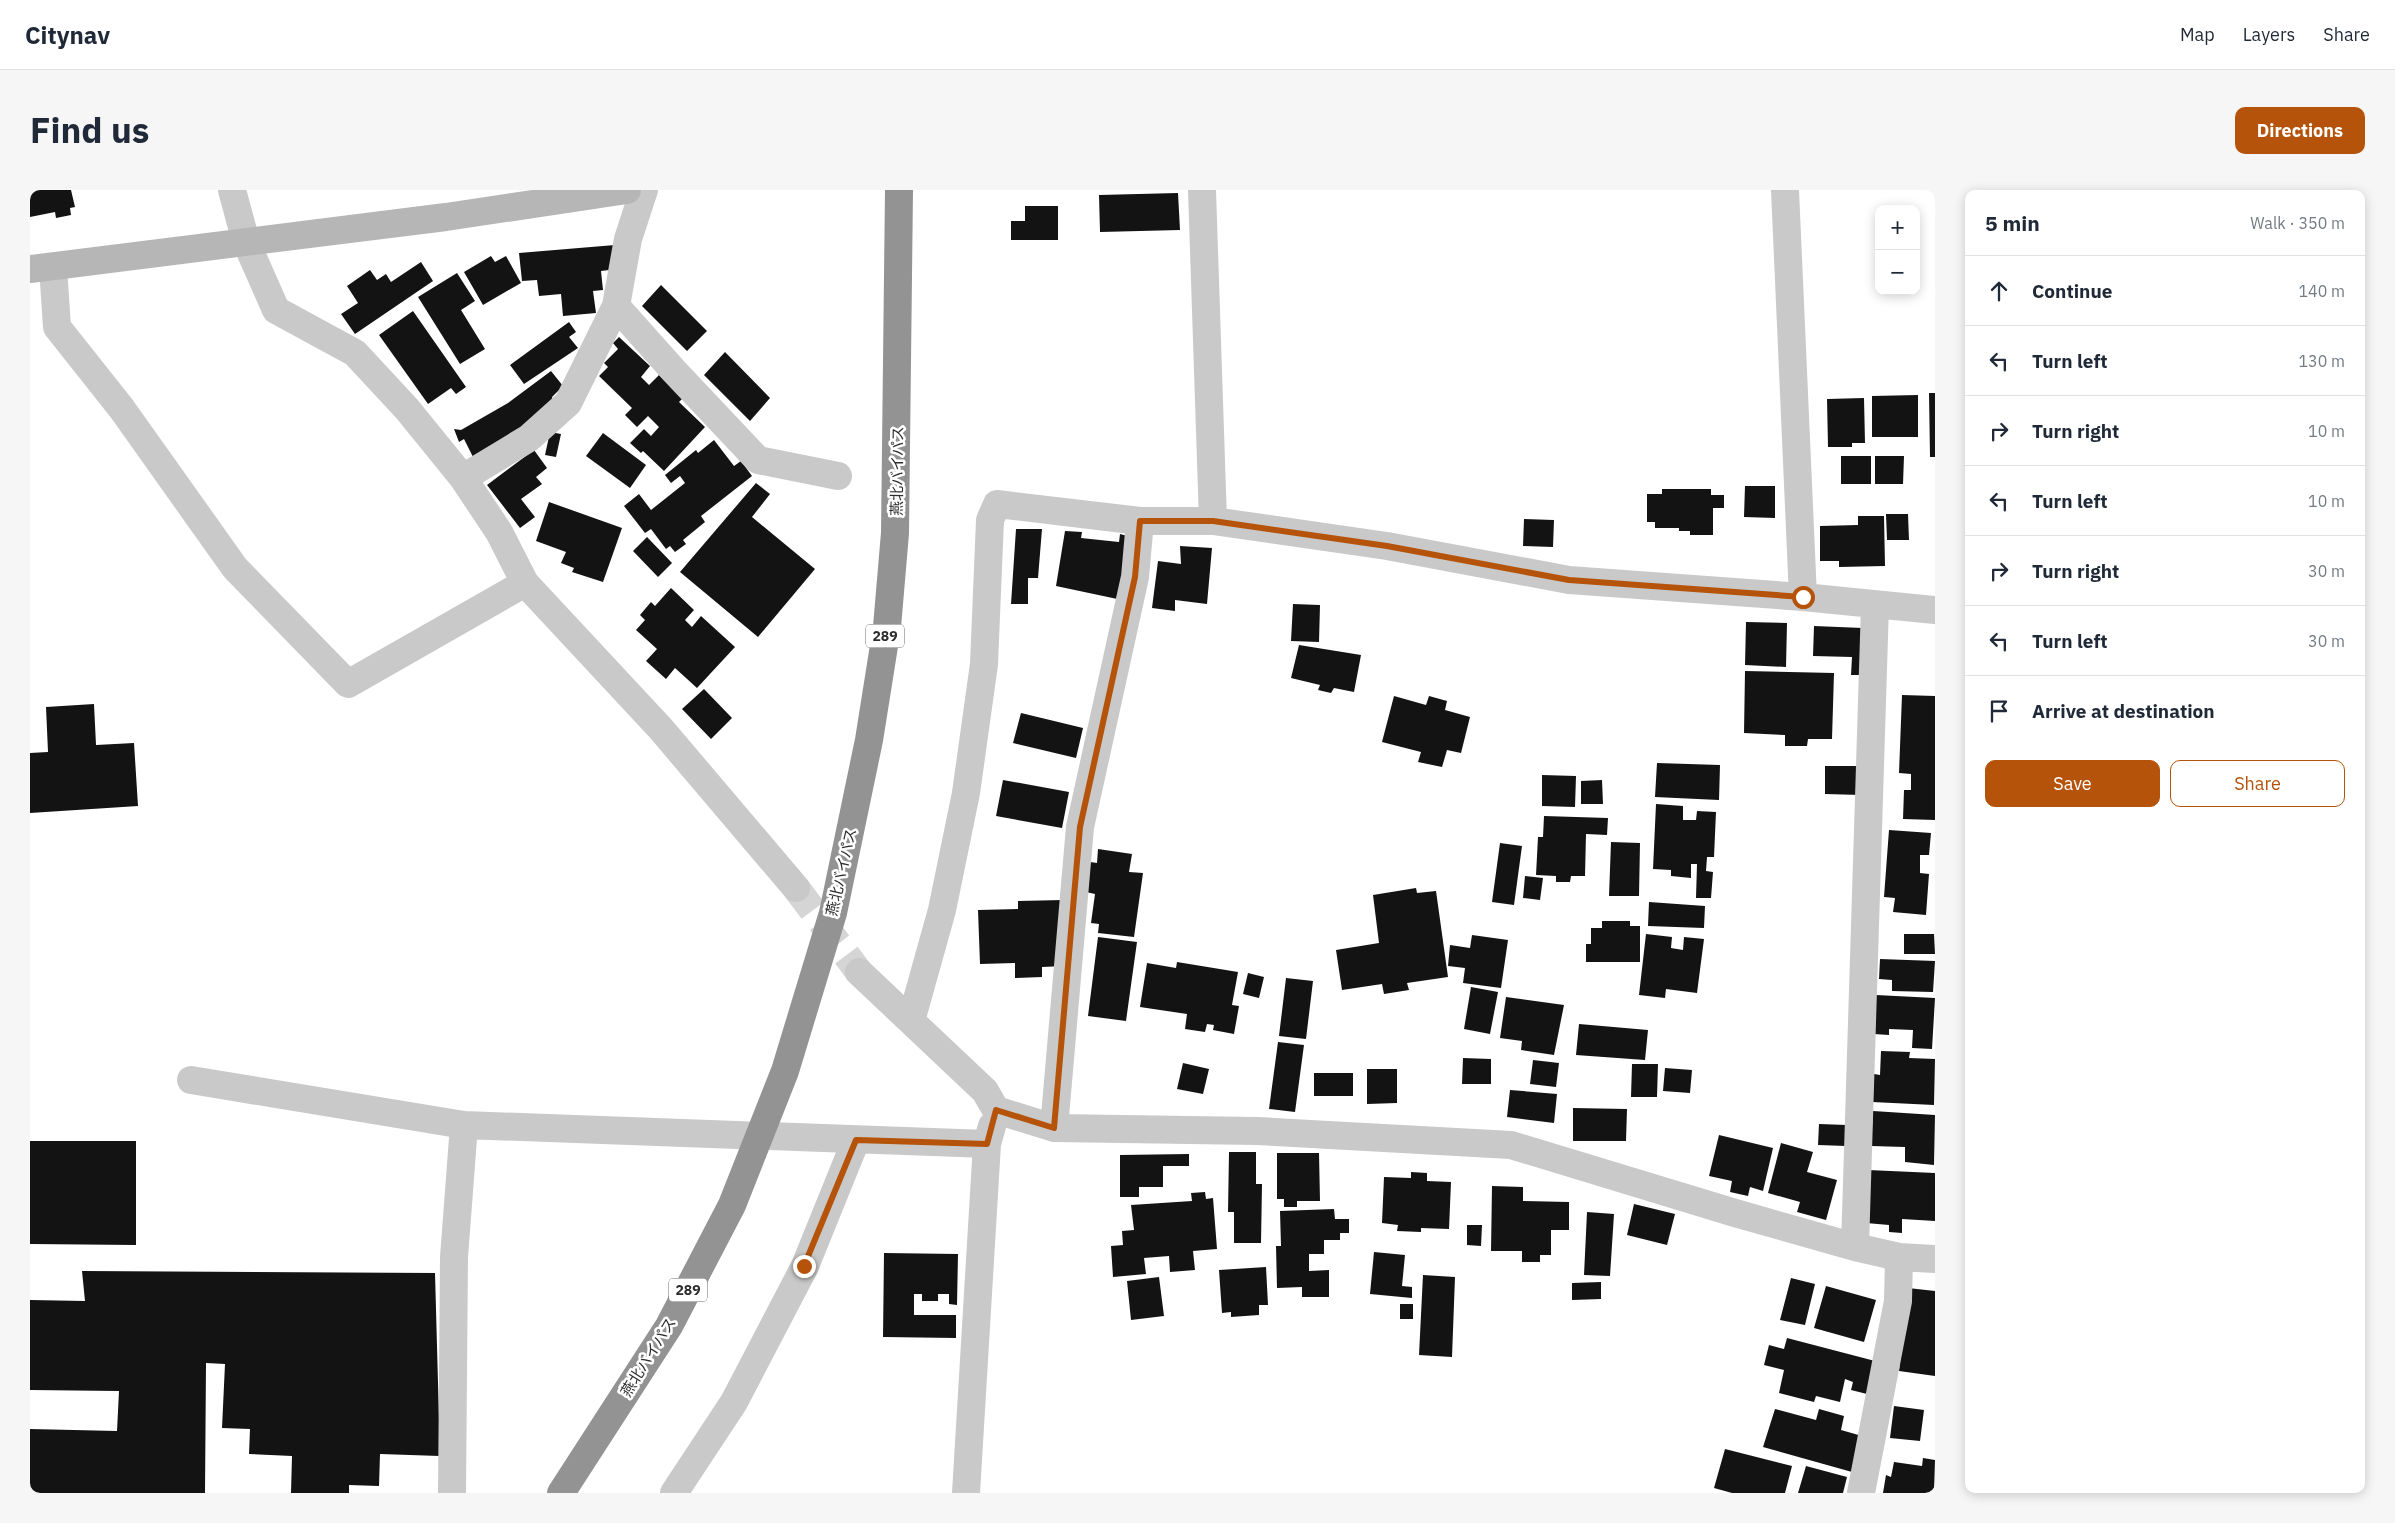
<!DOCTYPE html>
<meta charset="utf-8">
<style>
body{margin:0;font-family:"IBM Plex Sans","Noto Sans JP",sans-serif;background:#f6f6f7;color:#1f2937}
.controls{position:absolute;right:15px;top:15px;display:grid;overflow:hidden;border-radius:10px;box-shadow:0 2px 12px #0003}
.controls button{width:45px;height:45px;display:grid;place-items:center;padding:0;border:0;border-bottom:1px solid #e0e1e3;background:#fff;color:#1f2937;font:25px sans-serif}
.stop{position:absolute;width:15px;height:15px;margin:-11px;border:4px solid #b45309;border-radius:50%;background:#fff}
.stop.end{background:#b45309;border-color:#fff;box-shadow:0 1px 5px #0008}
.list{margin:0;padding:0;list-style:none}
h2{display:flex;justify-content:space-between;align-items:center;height:65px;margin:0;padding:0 20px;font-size:21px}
h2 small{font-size:16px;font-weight:400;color:#747a83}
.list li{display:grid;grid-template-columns:32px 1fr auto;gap:15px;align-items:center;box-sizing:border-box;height:70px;padding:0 20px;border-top:1px solid #e0e1e3}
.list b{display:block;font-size:19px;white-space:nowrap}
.list em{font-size:16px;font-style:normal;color:#747a83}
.actions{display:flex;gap:10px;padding:15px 20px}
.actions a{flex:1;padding:11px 0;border:1px solid #b45309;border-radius:10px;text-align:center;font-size:18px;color:#b45309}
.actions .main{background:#b45309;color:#fff}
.icon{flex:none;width:28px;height:28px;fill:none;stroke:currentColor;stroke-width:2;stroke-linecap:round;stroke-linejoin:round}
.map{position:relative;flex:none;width:1905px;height:1303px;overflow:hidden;border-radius:10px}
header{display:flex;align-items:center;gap:30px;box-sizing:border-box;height:70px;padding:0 25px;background:#fff;border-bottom:1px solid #e0e1e3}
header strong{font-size:24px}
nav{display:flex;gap:28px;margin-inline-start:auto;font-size:18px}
.intro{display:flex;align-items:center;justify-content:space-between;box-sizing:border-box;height:120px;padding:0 30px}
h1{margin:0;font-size:35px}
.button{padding:12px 22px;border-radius:10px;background:#b45309;color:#fff;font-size:18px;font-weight:700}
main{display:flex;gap:30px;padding:0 30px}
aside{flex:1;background:#fff;border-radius:10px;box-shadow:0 2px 12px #0003}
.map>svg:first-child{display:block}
</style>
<header>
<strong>Citynav</strong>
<nav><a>Map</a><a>Layers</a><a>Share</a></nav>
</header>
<div class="intro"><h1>Find us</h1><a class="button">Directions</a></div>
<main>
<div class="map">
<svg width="1905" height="1303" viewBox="0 0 1905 1303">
<rect width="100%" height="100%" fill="#fff"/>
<path fill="#131313" d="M0,0H41L45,17L40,18L41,25L26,28L25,22L0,27Z
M1148,3L1150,40L1070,42L1069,5Z
M995,16H1028V50H981V31H995Z
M585,55L587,79L571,81L573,100L563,101L566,123L533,126L531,104L509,106L507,90L492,91L489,63Z
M461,66L465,72L476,66L491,93L453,115L434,82Z
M391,72L403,91L325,144L311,124L328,113L317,96L340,80L347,90L356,84L361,92Z
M427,83L445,111L431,120L455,159L430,174L388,107Z
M631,95L677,141L657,161L612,116Z
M383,121L436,197L426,204L421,198L398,214L349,145Z
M539,132L546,142L539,147L548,158L494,194L480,175Z
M589,147L620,176L611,187L619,195L629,185L653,208L649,212L675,237L634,281L613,261L611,263L600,253L614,239L621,246L629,237L618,226L607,237L595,225L602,218L569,186L578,177L574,173L588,159L583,153Z
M695,162L740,208L720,231L674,185Z
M521,181L533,196L522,207L524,214L479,252L443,267L434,249L429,252L424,239L431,240L478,213Z
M1899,203H1905V267H1900Z
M1888,205V247H1842V206Z
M1834,208L1835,253H1822V257H1798L1797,209Z
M520,242L531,244L526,267L515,265Z
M573,243L616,275L600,298L556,266Z
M684,250L704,276L711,271L722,286L671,326L675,332L653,350L656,354L645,362L640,356L636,359L621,339L615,343L594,316L609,304L621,320L655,293L650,286L641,293L635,285L666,260L668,263Z
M504,260L517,278L506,287L512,294L491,309L505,327L490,338L457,295Z
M1811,266H1841V294H1811Z
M1845,266H1874L1873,294H1845Z
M726,293L740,304L722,327L785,379L728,447L650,382Z
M1715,296H1745V328L1714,327Z
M1632,299H1681V305H1694V318H1683V345H1660V341H1649V338H1625V332H1617V304H1632Z
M519,312L592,338L573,392L542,382L544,378L531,373L536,362L506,351Z
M1856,324H1878L1879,350H1857Z
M1828,326H1854L1855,376L1809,377V371H1790V336L1828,335Z
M1494,329L1524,330L1523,357L1493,356Z
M986,339H1012L1008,388H998V414H981Z
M1035,341L1052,342L1051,348L1089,352L1090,344L1105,348L1092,410L1026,396Z
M617,347L642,373L628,387L603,361Z
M1150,356L1182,358L1177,414L1145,410V421L1122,418L1128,371L1151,374Z
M641,398L664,420L655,430L662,437L671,426L705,457L667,498L645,478L636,489L616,471L627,459L606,440L615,430L610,425L621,412L625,416Z
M1263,414L1290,415L1289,452L1261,451Z
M1716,432L1757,433L1756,477L1715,475Z
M1784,436L1833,438L1836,485H1821L1822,467L1783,466Z
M1269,455L1331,465L1324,502L1304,498L1301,503L1288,500L1290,495L1261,488Z
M1715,481L1804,483L1802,549H1778L1777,556H1755V545L1714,543Z
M674,499L702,528L681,549L652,519Z
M1872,505L1905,506V630L1873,629L1874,600H1881V584L1869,583Z
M1364,506L1396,515L1399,506L1417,511L1415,520L1440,527L1431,563L1417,560L1412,577L1388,572L1391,562L1352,552Z
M64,514L66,555L104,553L108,616L0,623V563L18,562L16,517Z
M991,523L1053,538L1046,568L983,553Z
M1627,573L1690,575L1689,610L1625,607Z
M1795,576H1832L1831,605L1795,604Z
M1512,585L1546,586L1545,617L1512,616Z
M973,590L1039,602L1032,638L966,626Z
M1572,590L1573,614H1551V591Z
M1626,614L1653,616V630H1666L1667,621L1686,622L1684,667H1677L1676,681L1683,682L1681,708H1666L1667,674H1661V688L1641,686V680L1623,679Z
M1514,626L1578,628L1577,645L1556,644L1555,686H1541L1540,692H1526V686L1506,685L1508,647H1513Z
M1859,640L1901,643L1899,665H1890V683L1899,684L1896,725L1863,722L1865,708L1854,707Z
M1581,652L1610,653L1609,706H1579Z
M1470,653L1492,656L1484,715L1462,712Z
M1068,659L1102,664L1099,682L1113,683L1104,747L1068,743L1069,734L1061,733L1065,704L1056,702L1060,672L1067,673Z
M1495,686L1513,688L1510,710L1493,708Z
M1386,698L1387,703L1406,701L1418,787L1377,793L1379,800L1354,804L1352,794L1312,800L1306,760L1349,753L1343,705Z
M1033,710L1035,776L1012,777V787L985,788V773L950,774L948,720L988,719V711Z
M1619,712L1675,716L1674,738L1618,736Z
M1572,731H1600V736H1610V772H1556V754H1561V738H1572Z
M1616,744L1642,747L1641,758L1653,760L1654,747L1674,749L1667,803L1636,799L1635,808L1609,805Z
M1874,744H1904L1905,764H1874Z
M1442,745L1478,750L1471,798L1433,793L1435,778L1418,776L1420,755L1440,758Z
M1068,747L1107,752L1096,831L1058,826Z
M1850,769L1905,771L1903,802L1862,801V790L1849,789Z
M1147,772L1208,782L1202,815L1209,816L1204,844L1183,840L1184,835L1177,834L1175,842L1155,839L1157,824L1110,817L1117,773L1146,778Z
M1218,783L1234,787L1229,808L1213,804Z
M1256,788L1283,791L1276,849L1249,846Z
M1441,797L1468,802L1460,844L1434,839Z
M1846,805L1905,808L1902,859L1882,858L1883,840L1859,839V845L1844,844Z
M1476,807L1534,815L1524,865L1491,860L1492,851L1470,848Z
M1549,834L1618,840L1615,870L1546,865Z
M1248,852L1274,855L1265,922L1239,919Z
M1851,861L1880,862L1879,868L1905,869L1904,915L1842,912L1844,884L1850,885Z
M1433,868L1461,869V894H1432Z
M1503,870L1529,873L1526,897L1500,894Z
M1153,873L1179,879L1173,904L1147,899Z
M1602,874H1628L1627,907H1601Z
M1635,878L1662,880L1660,903L1633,901Z
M1337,879H1367V913L1337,914Z
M1284,883H1323V906H1284Z
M1480,900L1527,904L1524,933L1477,927Z
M1543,918L1597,919L1596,951H1543Z
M1843,921L1905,925L1904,975L1875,972V957L1841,956Z
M1789,934L1817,935L1816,956L1788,955Z
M1689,945L1743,958L1733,1001L1720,997L1718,1006L1700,1002L1702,991L1679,986Z
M0,951H106V1055L0,1054Z
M1751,953L1783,962L1777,982L1807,990L1796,1030L1767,1022L1770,1012L1738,1003Z
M1199,962H1226V994H1232L1231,1053H1204V1022H1198Z
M1247,963H1289L1290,1011H1267V1017H1254V1009H1247Z
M1159,964V976H1133V997H1109V1007H1090V965Z
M1838,980L1905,983V1031L1872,1029V1043L1859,1042V1035L1836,1033Z
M1381,982L1397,983V991L1421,992L1419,1039L1391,1038V1042L1367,1041L1368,1035L1352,1033L1354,987L1381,988Z
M1462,996L1493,997V1011L1539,1012V1040H1521V1065H1510V1072H1492V1061H1461Z
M1175,1002L1176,1009L1183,1008L1187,1059L1163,1061L1165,1080L1140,1082L1139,1066L1114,1068L1116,1084L1083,1087L1081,1056L1093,1055L1092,1041L1104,1040L1101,1015L1162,1011L1161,1003Z
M1604,1014L1645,1024L1637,1055L1597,1045Z
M1304,1019L1305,1029H1319V1043H1310V1050H1294V1064H1279V1081L1299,1080V1107H1272V1097L1247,1098L1246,1056H1251L1250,1021Z
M1557,1022L1584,1024L1580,1086L1554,1085Z
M1437,1035H1452L1451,1056L1437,1055Z
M1344,1062L1375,1065L1372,1096L1382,1097V1108L1340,1104Z
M854,1063L928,1064L927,1115L919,1114V1104H908V1111H892V1104H884V1125H926V1148L853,1147Z
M1236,1077L1238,1115H1229V1125L1201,1127V1122L1192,1123L1189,1080Z
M52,1081L405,1083L410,1266L350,1264L349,1296L319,1295V1303H261L262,1266L219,1264L220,1239L192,1238L195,1174L176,1173L175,1303H0V1239L87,1241L89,1201L0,1200V1110L55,1111Z
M1393,1085L1425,1087L1422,1167L1389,1165Z
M1129,1087L1134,1126L1101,1130L1097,1091Z
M1761,1088L1785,1094L1775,1135L1750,1130Z
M1571,1092V1109L1542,1110V1093Z
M1796,1096L1846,1110L1834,1152L1784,1138Z
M1878,1098L1905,1101V1186L1869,1181Z
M1370,1114H1383V1129H1370Z
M1757,1148L1845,1171L1837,1204L1821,1200L1823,1192L1815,1189L1810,1212L1786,1206L1784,1212L1749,1203L1754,1180L1734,1175L1739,1155L1754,1159Z
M1864,1216L1894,1220L1890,1251L1860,1248Z
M1745,1219L1786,1230L1789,1219L1814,1226L1811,1240L1832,1246L1822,1282L1733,1257Z
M1695,1259L1762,1276L1755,1303H1702L1684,1298Z
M1893,1268L1905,1270L1904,1303H1853L1856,1285L1861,1287L1864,1272L1892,1276Z
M1776,1276L1817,1287L1813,1303H1768Z"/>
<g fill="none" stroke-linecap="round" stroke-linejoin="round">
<path stroke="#d5d5d5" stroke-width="28" stroke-dasharray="28 14" stroke-linecap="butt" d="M766,698L829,782"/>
<path stroke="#c9c9c9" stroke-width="28" d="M202,0L216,52L246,120L325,163L377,219L433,288L469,342L495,393L631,539L766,698
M1172,0L1183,331
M1755,0L1773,407
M23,77L27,137L92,219L205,378L318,494L495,393
M586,116L644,181L728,270L808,286
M433,288L499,248L538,213L586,116L598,49L614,0
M829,782L955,901L966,920L1024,938L1227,941L1481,955L1705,1023L1825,1057L1869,1067L1905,1069
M881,831L912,720L936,603L954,474L960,330L967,314L1110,331H1183L1357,356L1539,390L1773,407L1905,420
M161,890L434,935L957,954
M1024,938L1050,637L1105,387L1110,331
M1825,1057L1845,415
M422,1303L424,1067L434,935
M644,1303L704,1212L775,1076L826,950
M936,1303L957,954L962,936
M1831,1303L1868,1111L1869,1067"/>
<path stroke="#b6b6b6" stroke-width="28" d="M0,79L416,27L597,0"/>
<path stroke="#939393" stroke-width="28" d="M531,1303L639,1136L702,1015L755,881L803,723L839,550L857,437L865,343L869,0"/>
</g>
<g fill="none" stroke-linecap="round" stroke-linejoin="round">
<path stroke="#b45309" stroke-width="6" d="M774,1076L826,950L957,954L966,920L1024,938L1050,637L1105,387L1110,331H1183L1357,356L1539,390L1773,407"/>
</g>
<g text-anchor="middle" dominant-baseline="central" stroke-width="5" stroke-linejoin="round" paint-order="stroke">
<g fill="#fff" stroke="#6b6b6b" stroke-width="1">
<rect x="836" y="434.5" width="38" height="23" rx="4"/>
<rect x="639" y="1088.5" width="38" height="23" rx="4"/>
</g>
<g font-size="14" font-weight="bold" fill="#2c2c2c">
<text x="855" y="446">289</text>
<text x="658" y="1100">289</text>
</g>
<g font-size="15" fill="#2c2c2c" stroke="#fff">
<text transform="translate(867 281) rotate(-89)">燕北バイパス</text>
<text transform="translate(811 682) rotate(-77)">燕北バイパス</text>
<text transform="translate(618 1167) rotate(-58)">燕北バイパス</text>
</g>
</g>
</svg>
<div class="controls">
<button>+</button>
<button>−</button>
</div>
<div class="stop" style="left:1773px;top:407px"></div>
<div class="stop end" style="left:774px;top:1076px"></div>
</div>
<aside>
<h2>5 min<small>Walk · 350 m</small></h2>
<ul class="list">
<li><svg class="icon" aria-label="ahead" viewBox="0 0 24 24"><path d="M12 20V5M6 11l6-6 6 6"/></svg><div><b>Continue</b></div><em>140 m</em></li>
<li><svg class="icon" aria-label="left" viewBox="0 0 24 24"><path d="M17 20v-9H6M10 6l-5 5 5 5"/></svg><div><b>Turn left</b></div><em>130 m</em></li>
<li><svg class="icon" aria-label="right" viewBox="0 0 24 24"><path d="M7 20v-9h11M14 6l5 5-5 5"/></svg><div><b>Turn right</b></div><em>10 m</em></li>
<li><svg class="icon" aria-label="left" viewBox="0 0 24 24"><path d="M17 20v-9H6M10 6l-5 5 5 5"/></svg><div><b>Turn left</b></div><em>10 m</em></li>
<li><svg class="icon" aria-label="right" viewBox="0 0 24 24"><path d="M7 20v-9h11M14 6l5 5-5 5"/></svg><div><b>Turn right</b></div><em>30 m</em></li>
<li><svg class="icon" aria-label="left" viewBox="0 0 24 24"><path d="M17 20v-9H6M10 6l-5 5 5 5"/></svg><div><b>Turn left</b></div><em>30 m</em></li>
<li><svg class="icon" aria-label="arrive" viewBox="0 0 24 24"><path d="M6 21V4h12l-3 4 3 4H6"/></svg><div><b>Arrive at destination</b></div></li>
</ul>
<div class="actions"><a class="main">Save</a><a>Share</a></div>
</aside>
</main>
